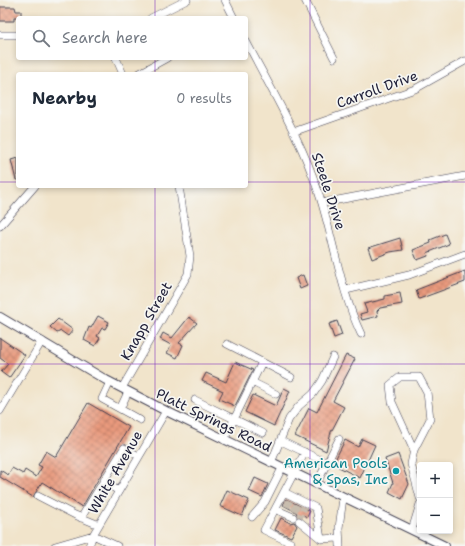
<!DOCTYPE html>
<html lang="en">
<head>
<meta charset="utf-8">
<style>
  :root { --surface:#fff; --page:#f6f6f7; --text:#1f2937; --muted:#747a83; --line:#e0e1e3 }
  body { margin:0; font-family:"Shantell Sans",sans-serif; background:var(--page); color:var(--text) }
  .controls { position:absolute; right:12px; bottom:12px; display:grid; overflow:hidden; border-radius:4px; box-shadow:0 2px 6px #0003 }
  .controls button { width:36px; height:36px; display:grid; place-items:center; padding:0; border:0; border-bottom:1px solid var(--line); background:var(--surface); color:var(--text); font:20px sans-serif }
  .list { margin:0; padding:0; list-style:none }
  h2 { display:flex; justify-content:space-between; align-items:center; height:52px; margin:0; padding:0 16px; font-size:17px }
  h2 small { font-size:13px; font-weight:400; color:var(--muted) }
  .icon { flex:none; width:22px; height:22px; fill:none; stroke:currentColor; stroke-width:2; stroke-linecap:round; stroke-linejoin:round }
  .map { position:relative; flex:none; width:465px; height:546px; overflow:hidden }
  .search { position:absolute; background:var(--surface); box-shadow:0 2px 6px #0003; left:16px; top:16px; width:232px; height:44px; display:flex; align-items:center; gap:10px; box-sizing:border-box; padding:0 14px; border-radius:4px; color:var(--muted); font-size:15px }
  .panel { position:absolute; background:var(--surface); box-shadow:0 2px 6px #0003; left:16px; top:72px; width:232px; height:116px; border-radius:4px }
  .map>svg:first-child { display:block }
  .building { fill:url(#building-cross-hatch) }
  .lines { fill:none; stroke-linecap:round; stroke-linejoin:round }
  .minor-tunnel { stroke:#c8bdae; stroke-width:7; stroke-dasharray:7 3.5; stroke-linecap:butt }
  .minor-casing { stroke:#413f51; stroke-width:8 }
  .major-casing { stroke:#413f51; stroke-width:10 }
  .minor { stroke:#fff; stroke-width:7 }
  .major { stroke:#fff; stroke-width:8 }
  .grid { fill:none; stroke:#7b2cbf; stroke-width:1; stroke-opacity:0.55 }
  .culture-dot { fill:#0f9aa8; stroke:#f6f6f2; stroke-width:1.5 }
  .labels { text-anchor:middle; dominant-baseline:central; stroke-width:3.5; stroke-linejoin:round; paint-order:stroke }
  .street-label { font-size:14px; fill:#22223b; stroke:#f6f6f2 }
  .culture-label { font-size:14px; fill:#0d838f; stroke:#f6f6f2; text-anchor:end }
</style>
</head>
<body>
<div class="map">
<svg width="465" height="546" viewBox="0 0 465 546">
  <defs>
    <pattern id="building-cross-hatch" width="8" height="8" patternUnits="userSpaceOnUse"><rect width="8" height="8" fill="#e99a7d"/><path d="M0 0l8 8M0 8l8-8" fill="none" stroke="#bc7d68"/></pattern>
  </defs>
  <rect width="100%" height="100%" fill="#f6f6f2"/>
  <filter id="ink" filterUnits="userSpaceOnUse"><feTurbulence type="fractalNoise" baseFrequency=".025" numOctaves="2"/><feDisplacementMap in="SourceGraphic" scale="8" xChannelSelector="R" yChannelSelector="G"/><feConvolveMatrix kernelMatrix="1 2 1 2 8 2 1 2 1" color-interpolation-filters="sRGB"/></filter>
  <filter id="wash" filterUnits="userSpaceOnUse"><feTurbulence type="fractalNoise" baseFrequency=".012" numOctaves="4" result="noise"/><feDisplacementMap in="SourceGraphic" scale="16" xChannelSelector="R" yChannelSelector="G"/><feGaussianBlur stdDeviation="0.9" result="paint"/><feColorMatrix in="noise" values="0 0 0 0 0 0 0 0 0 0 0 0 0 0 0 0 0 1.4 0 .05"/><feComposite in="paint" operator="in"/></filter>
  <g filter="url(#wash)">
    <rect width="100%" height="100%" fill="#f1e4cb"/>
    <g id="blocks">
      <path class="building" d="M 0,7 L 15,7 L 16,11 L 21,11 L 21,17 L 14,17 L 14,21 L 0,21 Z
        M 18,158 L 18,180 L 16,180 L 11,160 Z
        M 445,234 L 449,244 L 427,253 L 428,256 L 417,260 L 413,250 L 431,243 L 430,240 Z
        M 400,238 L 403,250 L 390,252 L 372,259 L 368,248 Z
        M 465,271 L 465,282 L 419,299 L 416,290 Z
        M 303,275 L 307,286 L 300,289 L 296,278 Z
        M 400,293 L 402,304 L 380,308 L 377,311 L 378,316 L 362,320 L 360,314 L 367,312 L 364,304 L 385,299 L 385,296 Z
        M 98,316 L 109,322 L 105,329 L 102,328 L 97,336 L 100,338 L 95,346 L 84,340 L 89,327 L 91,328 Z
        M 189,317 L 197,323 L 179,343 L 183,345 L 177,358 L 167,353 L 171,345 L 160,339 L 163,333 L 172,338 Z
        M 58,319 L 73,330 L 68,336 L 61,331 L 57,333 L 50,327 Z
        M 337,321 L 342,335 L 334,338 L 329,324 Z
        M 0,338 L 25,355 L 9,378 L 1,372 L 8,364 L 0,358 Z
        M 346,355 L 355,359 L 333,401 L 344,407 L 331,432 L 326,451 L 295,436 L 309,408 L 317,412 Z
        M 235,362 L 253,370 L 235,406 L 219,399 L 223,391 L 202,381 L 206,373 L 226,382 Z
        M 284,388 L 290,391 L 274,426 L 245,412 L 253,395 L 276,406 Z
        M 88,403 L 129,427 L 82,507 L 42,482 L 33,497 L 0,477 L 0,470 L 8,475 L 12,468 L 23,474 L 25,470 L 36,477 L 42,467 L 38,465 L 46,451 L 56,457 Z
        M 362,439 L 375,445 L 360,478 L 333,464 L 345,440 L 358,447 Z
        M 398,454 L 409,484 L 402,499 L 389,492 L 393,483 L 385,459 Z
        M 255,478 L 268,484 L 262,497 L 249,491 Z
        M 227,490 L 249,500 L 242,516 L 220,506 Z
        M 286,499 L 310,511 L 307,517 L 303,515 L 301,517 L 298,516 L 296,512 L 283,505 Z
        M 281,518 L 290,523 L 294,522 L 297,526 L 291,537 L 275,530 Z"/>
    </g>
  </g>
  <g filter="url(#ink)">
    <use href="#blocks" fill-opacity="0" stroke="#413f51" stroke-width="1"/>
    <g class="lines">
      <path class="minor-tunnel" d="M 287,507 L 290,500
        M 294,511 L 297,504
        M 298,520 L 304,507"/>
      <defs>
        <path id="minor" d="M 225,0 L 234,18
          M 305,0 L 334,58
          M 151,18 L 187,0
          M 0,35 L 18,35
          M 246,41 C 272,91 302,141 319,194 C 334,240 340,290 361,334
          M 116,58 L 123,74
          M 138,74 L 167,58
          M 293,132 L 415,89 L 465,61
          M 322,203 L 465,176
          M 0,226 L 35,186
          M 346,290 L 409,275 L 465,254
          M 262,362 L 291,377
          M 110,382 L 102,399 L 140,420
          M 252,382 L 276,394
          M 122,388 L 188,274 L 190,256 L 179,186
          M 195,400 L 263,433
          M 120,409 L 128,392
          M 0,411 L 42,341
          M 224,440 L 262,362 L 227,344
          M 281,441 L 327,463 L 316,485
          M 414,450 L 392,402 L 390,385 L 400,377 L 419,377 L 427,392 L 430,419 L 414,450 L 411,464 L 420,498
          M 271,463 L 289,419 L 299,406 L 313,394 L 322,381 L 333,357
          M 327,463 L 339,439
          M 103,482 L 119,491
          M 284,492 L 316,508 L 321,539 L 339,538
          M 38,496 L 75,515 L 99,525
          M 275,509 L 293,517
          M 252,517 L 265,502 L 282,468
          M 81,518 L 124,448 L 139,456
          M 299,521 L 321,539
          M 412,530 L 420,504
          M 291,543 L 264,530 L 305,452
          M 55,546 L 93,535 L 117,546
          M 89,546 L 93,535 L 166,411
          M 340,546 L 339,528 L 343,498"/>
        <path id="major" d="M 0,317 L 106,380 L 166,411 L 445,546"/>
      </defs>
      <use href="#minor" class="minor-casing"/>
      <use href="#major" class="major-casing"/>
      <use href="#minor" class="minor"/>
      <use href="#major" class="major"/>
    </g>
  </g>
  <path class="grid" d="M 155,0 L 155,18M 310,0 L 310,546M 155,58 L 155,74M 0,182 L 18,182M 246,182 L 465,182M 155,186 L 155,546M 0,364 L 465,364"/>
  <circle class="culture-dot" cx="396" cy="471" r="4"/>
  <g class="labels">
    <g class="street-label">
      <text transform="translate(377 89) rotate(-20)">Carroll Drive</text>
      <text transform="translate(329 191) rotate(72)">Steele Drive</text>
      <text transform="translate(146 321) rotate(-60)">Knapp Street</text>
      <text transform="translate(214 420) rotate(26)">Platt Springs Road</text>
      <text transform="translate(115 472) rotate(-60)">White Avenue</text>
    </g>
    <g class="culture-label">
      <text x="388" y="463">American Pools<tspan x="388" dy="16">&amp; Spas, Inc</tspan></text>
    </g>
  </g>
</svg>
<div class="controls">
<button>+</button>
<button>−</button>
</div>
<div class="search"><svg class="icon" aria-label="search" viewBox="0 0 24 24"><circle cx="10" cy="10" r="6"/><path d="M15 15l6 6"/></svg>Search here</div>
<section class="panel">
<h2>Nearby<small>0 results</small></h2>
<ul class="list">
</ul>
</section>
</div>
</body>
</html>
